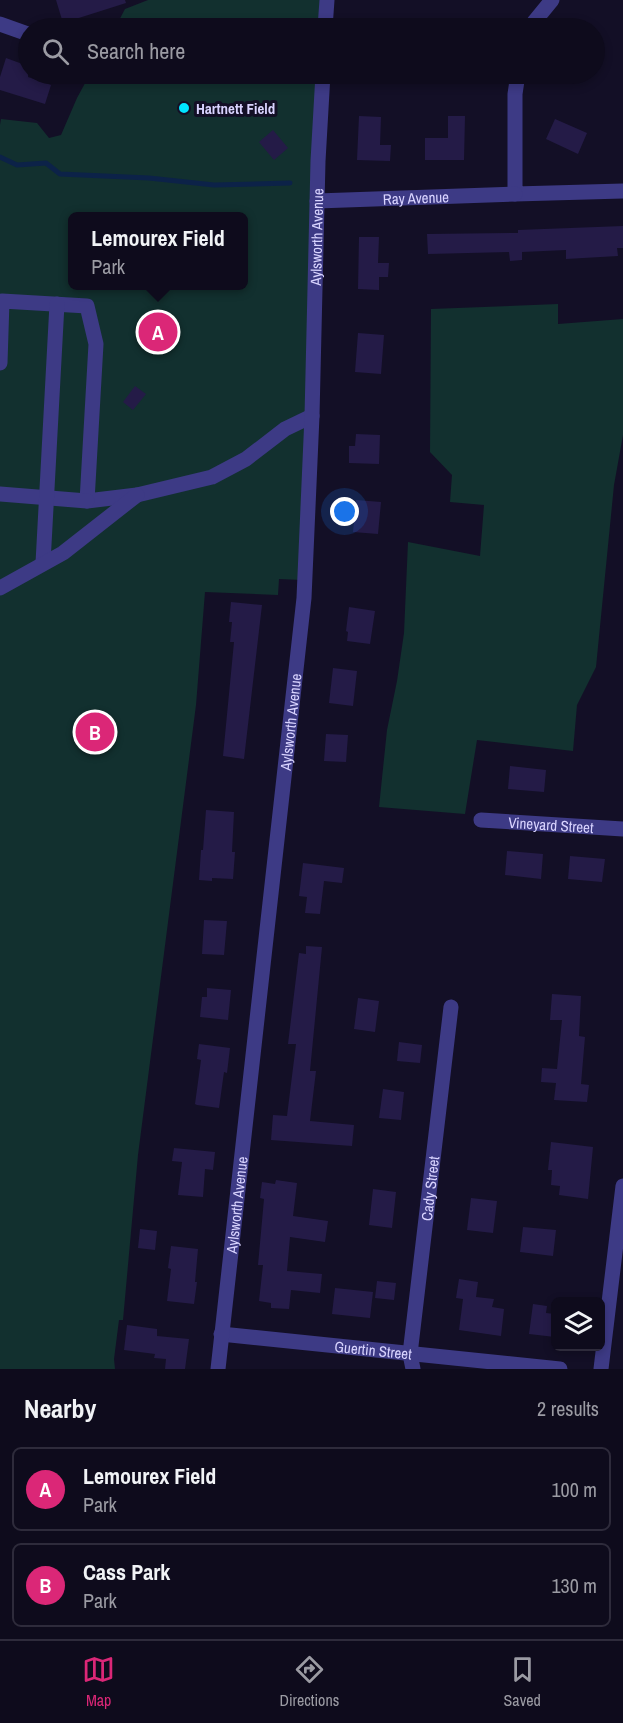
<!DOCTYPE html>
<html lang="en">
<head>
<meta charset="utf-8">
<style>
  :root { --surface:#0e0b1c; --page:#1c1929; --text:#f1f3f6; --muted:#9b9ba3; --line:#2e2b3b; --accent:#db2777 }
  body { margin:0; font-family:"Archivo Narrow",sans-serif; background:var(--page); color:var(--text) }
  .controls { position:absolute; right:18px; bottom:18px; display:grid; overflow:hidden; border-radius:9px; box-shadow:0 3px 9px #0003 }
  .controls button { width:54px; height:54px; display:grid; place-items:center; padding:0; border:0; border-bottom:2px solid var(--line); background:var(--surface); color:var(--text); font:30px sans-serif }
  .you { position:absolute; left:345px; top:512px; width:21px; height:21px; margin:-15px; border:4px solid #fff; border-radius:50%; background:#1a73e8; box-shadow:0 0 0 9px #1a73e833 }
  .badge { display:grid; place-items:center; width:39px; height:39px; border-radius:50%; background:var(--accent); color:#fff; font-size:20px; font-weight:700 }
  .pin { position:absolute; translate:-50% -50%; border:3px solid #fff; box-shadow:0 2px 6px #0006 }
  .popup { position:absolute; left:68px; top:212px; width:180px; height:78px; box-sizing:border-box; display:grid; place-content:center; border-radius:9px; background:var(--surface); filter:drop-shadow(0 2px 4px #0005); font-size:20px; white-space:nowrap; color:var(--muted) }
  .popup b { font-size:22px; color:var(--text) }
  .popup::after { content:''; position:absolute; left:50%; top:100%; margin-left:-12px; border:12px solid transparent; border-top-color:var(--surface) }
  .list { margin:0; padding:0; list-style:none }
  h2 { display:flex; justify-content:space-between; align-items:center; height:78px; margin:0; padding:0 24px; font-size:26px }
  h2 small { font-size:20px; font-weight:400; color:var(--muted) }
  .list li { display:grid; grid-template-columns:39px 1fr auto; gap:18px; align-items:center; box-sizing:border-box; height:84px; margin:0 12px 12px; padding:0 12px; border:2px solid var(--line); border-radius:9px }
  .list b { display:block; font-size:22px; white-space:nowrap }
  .list p { margin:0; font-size:20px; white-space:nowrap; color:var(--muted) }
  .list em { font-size:20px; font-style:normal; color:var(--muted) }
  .icon { flex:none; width:33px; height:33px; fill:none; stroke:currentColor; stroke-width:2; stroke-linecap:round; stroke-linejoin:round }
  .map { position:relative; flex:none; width:623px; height:1369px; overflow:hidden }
  .search { position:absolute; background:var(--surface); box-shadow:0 3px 9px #0003; left:18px; right:18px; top:18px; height:66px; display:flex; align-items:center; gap:15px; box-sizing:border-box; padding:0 21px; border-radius:33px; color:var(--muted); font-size:22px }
  .sheet { height:270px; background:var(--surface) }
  nav { display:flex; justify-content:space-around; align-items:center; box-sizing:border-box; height:84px; border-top:2px solid var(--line); background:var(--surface); font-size:16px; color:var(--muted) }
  nav a { display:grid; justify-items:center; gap:3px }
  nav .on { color:var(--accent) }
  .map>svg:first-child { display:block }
  .green { fill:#12302f; fill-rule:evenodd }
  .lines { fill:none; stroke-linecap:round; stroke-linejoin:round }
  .stream { stroke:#0c2248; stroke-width:5 }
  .building { fill:#241b47 }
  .minor { stroke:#3d3a85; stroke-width:15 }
  .poi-dot { fill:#00e5ff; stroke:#130f26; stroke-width:2 }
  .labels { text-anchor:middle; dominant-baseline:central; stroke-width:6; stroke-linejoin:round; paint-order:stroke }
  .poi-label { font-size:15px; font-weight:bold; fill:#d9d4ff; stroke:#130f26; text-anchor:start }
  .street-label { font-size:15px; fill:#d9d4ff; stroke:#130f26 }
</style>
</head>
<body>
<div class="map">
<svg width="623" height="1369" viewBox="0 0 623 1369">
  <rect width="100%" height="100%" fill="#130f26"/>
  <path class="green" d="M 148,0 L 325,0 L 324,28 L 115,28 L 125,9 Z
    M 90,74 L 323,74 L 303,580 L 279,579 L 278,595 L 205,592 L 196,705 L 138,1155 L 123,1320 L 119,1320 L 114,1359 L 115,1369 L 0,1369 L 0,125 L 1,119 L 37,123 L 49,138 L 61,135 L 77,98 ZM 72,216 L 243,216 L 243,286 L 72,286 Z
    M 558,304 L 558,324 L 623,319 L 623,435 L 614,485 L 596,667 L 577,705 L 573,751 L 477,740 L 465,814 L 379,807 L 387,730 L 397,681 L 404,633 L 408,542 L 480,556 L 484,505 L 450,502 L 452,475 L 430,452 L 431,309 Z"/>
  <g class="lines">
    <path class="stream" d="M 0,157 L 17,165 L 46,163 L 60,174 L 149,178 L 214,185 L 290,183"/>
  </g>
  <path class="building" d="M 56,0 L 125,0 L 126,3 L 63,23 Z
    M 6,58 L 28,66 L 28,77 L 51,85 L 45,104 L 0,90 L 0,77 Z
    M 359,116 L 381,117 L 380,145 L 391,145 L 390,161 L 357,160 Z
    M 448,116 L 465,116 L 464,160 L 425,160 L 425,138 L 448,138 Z
    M 555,119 L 587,133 L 578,154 L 546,139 Z
    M 273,130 L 288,148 L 274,160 L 259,142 Z
    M 623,226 L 623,248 L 617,248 L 618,256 L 566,259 L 566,250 L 522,252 L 522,260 L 510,261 L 509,252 L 428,254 L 427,234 L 518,233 L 518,230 Z
    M 359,237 L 379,237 L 378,263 L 389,263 L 388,277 L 379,277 L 379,290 L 358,289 Z
    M 358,333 L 384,335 L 381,374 L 355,372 Z
    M 135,386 L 146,394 L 133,410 L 123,402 Z
    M 356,434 L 380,435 L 379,464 L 349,463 L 349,446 L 355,446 Z
    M 356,500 L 381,502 L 378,534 L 353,532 Z
    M 231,602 L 262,605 L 244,759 L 223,756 L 234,642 L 230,642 L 232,622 L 229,622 Z
    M 349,607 L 375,611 L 370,644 L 347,641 L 348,632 L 346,631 Z
    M 333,668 L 357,671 L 353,706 L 329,703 Z
    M 326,734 L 348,735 L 346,762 L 324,761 Z
    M 510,766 L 546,770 L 544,792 L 508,789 Z
    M 206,810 L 234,812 L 232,852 L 235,852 L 233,879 L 212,878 L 212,881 L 199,880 L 201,850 L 203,850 Z
    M 507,851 L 543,854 L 541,879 L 505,875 Z
    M 570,856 L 605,859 L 602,882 L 568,879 Z
    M 303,863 L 344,868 L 342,883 L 324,881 L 320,914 L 305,913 L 307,897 L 299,896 Z
    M 204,920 L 227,921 L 224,955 L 202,954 Z
    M 306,946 L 322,947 L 310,1071 L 316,1071 L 310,1121 L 354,1125 L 352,1146 L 271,1140 L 273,1115 L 287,1116 L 296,1044 L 288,1044 L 299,953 L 306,954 Z
    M 207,988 L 231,990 L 228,1020 L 200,1017 L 202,997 L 207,997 Z
    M 552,994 L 581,996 L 579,1036 L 585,1037 L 581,1084 L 589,1085 L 587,1102 L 554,1100 L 556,1083 L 541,1082 L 542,1068 L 557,1069 L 562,1020 L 550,1020 Z
    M 358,998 L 379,1001 L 375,1032 L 354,1029 Z
    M 399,1042 L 422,1045 L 420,1063 L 397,1061 Z
    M 199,1044 L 230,1048 L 227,1073 L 224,1072 L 219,1108 L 197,1105 L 195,1104 L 201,1060 L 197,1059 Z
    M 383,1089 L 404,1092 L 401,1120 L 379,1118 Z
    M 551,1142 L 593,1147 L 588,1199 L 559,1195 L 560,1186 L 551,1185 L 552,1170 L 548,1170 Z
    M 174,1148 L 215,1152 L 213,1170 L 205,1169 L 203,1197 L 178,1195 L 182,1162 L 172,1161 Z
    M 276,1180 L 297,1183 L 293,1216 L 328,1221 L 325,1242 L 290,1237 L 287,1271 L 322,1274 L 320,1293 L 291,1290 L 289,1309 L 271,1308 L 271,1303 L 259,1301 L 263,1265 L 258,1265 L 264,1199 L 260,1198 L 262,1182 L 275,1184 Z
    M 373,1189 L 396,1192 L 392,1228 L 369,1225 Z
    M 471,1198 L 497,1201 L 493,1233 L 467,1230 Z
    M 523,1227 L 556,1230 L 553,1256 L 520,1252 Z
    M 140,1229 L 157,1231 L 155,1250 L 138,1248 Z
    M 171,1246 L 198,1249 L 195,1282 L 197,1282 L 194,1304 L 167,1301 L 171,1269 L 168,1268 Z
    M 459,1279 L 478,1282 L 476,1297 L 494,1299 L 492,1307 L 504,1309 L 501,1336 L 459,1330 L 463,1299 L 456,1298 Z
    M 377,1281 L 396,1283 L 394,1300 L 375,1298 Z
    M 335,1288 L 373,1292 L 370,1318 L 332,1314 Z
    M 533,1304 L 547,1306 L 546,1313 L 555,1314 L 555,1337 L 529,1334 Z
    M 127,1325 L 157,1329 L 157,1336 L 189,1339 L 185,1369 L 165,1369 L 166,1359 L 154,1358 L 155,1354 L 124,1350 Z"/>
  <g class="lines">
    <g class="minor">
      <path d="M 0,24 L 28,34"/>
      <path d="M 325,28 L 327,0"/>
      <path d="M 531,28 L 534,22 L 552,0"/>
      <path d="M 518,74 L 515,94 L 515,194 L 623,191"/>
      <path id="s1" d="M 317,201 L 515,194"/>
      <path d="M 0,363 L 2,301 L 87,306 L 96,344 L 87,501 L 137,495 L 212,477 L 246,459 L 285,429 L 312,416"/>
      <path d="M 0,494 L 87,501"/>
      <path d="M 43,563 L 57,304"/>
      <path d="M 0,588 L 63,553 L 137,495"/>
      <path id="s2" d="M 481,820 L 623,829"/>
      <path id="s3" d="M 221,1334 L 560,1369"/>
      <path id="s4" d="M 218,1369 L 304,598 L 312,416 L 318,161 L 323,74"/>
      <path id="s5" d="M 413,1369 L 410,1354 L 451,1007"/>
      <path d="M 601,1369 L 623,1186"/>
    </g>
  </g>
  <circle class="poi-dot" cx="184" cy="108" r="6"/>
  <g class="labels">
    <g class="poi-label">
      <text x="196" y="108">Hartnett Field</text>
    </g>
    <g class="street-label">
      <text stroke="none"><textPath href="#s1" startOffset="99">Ray Avenue</textPath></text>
      <text stroke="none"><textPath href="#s4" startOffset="1137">Aylsworth Avenue</textPath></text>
      <text stroke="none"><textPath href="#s4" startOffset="651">Aylsworth Avenue</textPath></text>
      <text stroke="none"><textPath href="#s2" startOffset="70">Vineyard Street</textPath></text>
      <text stroke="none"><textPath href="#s5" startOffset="182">Cady Street</textPath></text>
      <text stroke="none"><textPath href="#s4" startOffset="165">Aylsworth Avenue</textPath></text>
      <text stroke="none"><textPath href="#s3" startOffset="153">Guertin Street</textPath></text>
    </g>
  </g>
</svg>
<div class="controls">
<button><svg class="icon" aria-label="layers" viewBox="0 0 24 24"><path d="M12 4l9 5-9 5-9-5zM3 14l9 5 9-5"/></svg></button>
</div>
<div class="you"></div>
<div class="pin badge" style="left:158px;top:332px">A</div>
<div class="popup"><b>Lemourex Field</b>Park</div>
<div class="pin badge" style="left:95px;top:732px">B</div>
<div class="search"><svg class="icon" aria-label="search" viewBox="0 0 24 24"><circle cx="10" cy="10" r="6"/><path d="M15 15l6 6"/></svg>Search here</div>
</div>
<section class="sheet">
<h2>Nearby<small>2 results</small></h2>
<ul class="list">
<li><span class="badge">A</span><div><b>Lemourex Field</b><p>Park</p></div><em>100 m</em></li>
<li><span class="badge">B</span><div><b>Cass Park</b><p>Park</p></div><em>130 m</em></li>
</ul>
</section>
<nav>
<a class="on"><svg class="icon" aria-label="map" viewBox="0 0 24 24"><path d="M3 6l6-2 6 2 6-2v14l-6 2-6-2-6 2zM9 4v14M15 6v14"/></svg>Map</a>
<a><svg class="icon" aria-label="directions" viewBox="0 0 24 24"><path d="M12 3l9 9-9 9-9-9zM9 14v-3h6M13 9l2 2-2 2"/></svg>Directions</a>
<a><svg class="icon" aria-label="saved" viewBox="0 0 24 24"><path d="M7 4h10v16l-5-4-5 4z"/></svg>Saved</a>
</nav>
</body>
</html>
